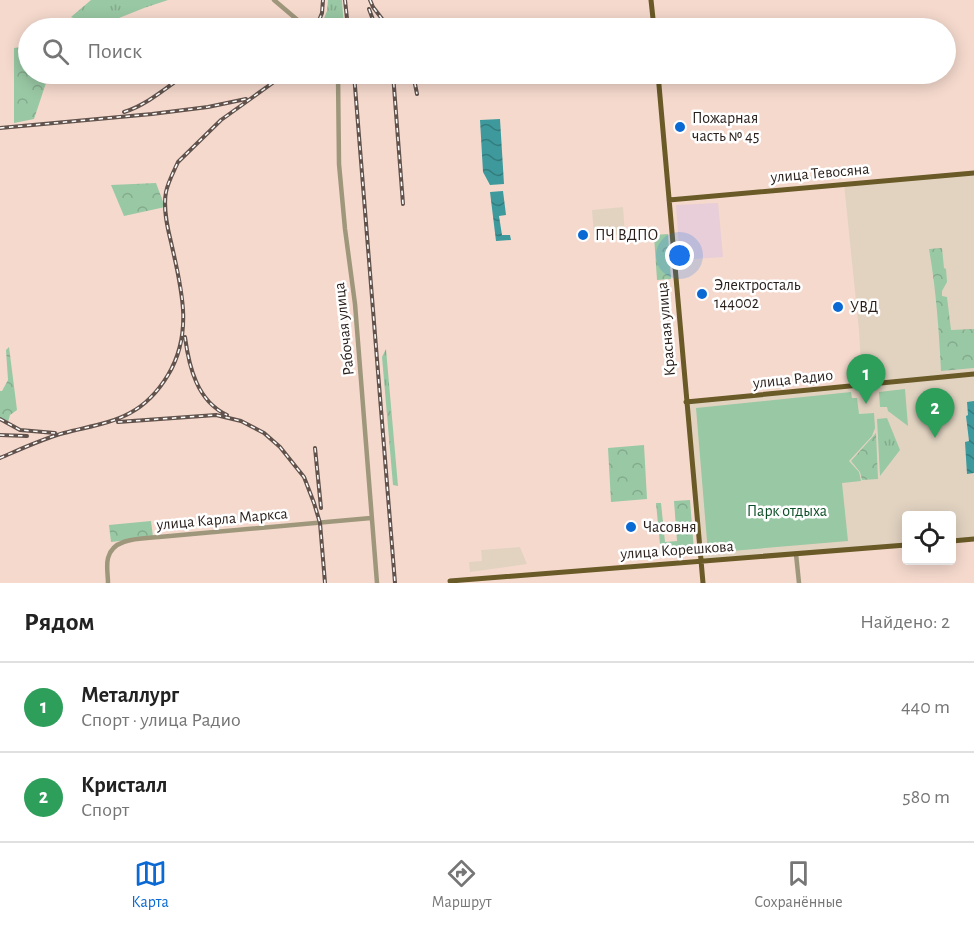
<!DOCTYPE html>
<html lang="ru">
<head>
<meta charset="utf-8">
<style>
  :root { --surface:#fff; --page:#f6f6f6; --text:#222; --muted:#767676; --line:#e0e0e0; --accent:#0a69d2 }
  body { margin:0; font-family:"Alegreya Sans",sans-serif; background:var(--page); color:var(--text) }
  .controls { position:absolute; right:18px; bottom:18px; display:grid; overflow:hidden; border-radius:6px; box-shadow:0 3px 15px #0003 }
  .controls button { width:54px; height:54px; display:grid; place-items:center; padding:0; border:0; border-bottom:2px solid var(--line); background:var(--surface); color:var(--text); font:30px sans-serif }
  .you { position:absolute; left:680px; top:256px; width:21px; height:21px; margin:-15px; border:4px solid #fff; border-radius:50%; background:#1a73e8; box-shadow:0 0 0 9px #1a73e833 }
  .badge { display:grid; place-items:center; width:39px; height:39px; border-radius:50%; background:var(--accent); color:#fff; font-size:20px; font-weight:700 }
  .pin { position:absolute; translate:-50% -50px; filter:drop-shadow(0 2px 3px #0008) }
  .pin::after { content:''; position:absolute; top:32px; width:21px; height:18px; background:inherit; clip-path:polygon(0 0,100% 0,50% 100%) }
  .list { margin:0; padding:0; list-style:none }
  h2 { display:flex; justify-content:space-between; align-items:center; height:78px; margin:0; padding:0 24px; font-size:26px }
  h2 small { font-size:20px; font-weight:400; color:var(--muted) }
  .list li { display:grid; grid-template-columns:39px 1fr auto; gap:18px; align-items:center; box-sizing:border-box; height:90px; padding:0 24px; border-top:2px solid var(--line) }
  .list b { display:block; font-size:22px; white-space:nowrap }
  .list p { margin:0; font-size:20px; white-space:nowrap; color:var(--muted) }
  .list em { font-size:20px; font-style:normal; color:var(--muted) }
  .icon { flex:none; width:33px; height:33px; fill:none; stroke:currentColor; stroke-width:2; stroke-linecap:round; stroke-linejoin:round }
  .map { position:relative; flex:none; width:974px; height:583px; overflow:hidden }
  .search { position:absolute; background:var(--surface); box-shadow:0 3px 15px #0003; left:18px; right:18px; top:18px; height:66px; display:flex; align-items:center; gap:15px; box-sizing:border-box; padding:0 21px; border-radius:33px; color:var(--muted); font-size:22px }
  .sheet { height:258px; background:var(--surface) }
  nav { display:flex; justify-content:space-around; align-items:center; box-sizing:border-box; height:84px; border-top:2px solid var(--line); background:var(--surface); font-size:16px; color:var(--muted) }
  nav a { display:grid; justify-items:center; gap:3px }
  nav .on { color:var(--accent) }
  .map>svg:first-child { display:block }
  .commercial { fill:#e2d3c1 }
  .medical { fill:#e7ced8 }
  .grass { fill:url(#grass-tufts) }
  .forest { fill:url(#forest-crowns) }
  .park { fill:#99c8a4 }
  .water { fill:url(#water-waves) }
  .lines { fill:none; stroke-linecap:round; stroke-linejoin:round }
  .minor { stroke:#9f977c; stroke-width:4.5 }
  .major { stroke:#695a27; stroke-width:5 }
  .rail-casing { stroke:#61524c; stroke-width:4 }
  .rail { stroke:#fff; stroke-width:1.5; stroke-dasharray:4.5; stroke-linecap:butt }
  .poi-dot { fill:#0a69d2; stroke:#fff; stroke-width:2 }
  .labels { text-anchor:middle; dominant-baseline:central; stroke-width:5; stroke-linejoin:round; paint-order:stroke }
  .poi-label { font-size:16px; fill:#281e1a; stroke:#fff; text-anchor:start }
  .street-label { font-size:16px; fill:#281e1a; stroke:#fff }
  .park-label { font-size:16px; fill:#0c4f27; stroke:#fff }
</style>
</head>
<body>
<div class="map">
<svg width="974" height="583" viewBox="0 0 974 583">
  <defs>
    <pattern id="grass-tufts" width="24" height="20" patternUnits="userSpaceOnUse" patternTransform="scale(1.5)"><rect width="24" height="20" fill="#99c8a4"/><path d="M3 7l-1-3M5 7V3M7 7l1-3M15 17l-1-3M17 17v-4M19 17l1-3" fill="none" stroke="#84ab8d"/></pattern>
    <pattern id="forest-crowns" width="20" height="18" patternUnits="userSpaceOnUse" patternTransform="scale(1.5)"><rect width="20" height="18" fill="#99c8a4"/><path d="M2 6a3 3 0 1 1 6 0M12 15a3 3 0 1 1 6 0" fill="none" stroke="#84ab8d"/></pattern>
    <pattern id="water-waves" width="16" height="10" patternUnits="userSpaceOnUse" patternTransform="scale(1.5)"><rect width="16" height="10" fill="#3d999c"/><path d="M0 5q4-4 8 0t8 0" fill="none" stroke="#337c7e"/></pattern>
  </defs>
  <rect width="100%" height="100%" fill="#f5d9cd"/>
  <path class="commercial" d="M 974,173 L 974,539 L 952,541 L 952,516 L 906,516 L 906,545 L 701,562 L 686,402 L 862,385 L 859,331 L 844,184 Z
    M 623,207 L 625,234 L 594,236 L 592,210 Z
    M 520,547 L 527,564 L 470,572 L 469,562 L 482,561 L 481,550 Z"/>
  <path class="medical" d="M 718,203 L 723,257 L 680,260 L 676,205 Z"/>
  <path class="grass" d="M 91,0 L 168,0 L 144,8 L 99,26 L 90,25 L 71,17 Z
    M 328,0 L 342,0 L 344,28 L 320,28 L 327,11 Z
    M 386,349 L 398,486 L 393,485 L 382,357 Z
    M 887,418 L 900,450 L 880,476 L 877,419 Z"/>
  <path class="forest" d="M 21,47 L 22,56 L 28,56 L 28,74 L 49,74 L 34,119 L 14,123 L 14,48 Z
    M 156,183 L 165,207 L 124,216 L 111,185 Z
    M 668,234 L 671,279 L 657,280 L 654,235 Z
    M 942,248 L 944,268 L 946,269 L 947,282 L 942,291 L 942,296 L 947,297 L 951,330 L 974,329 L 974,368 L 941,371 C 939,330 936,289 929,249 Z
    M 9,347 L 17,410 L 10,415 L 8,422 L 3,420 L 0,417 L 0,391 L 2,391 L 8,380 L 6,350 Z
    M 876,433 L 878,479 L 862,480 L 860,472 L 851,461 Z
    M 644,445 L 647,499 L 611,502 L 608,448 Z
    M 690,500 L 694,551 L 661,554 L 656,503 L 661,503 L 665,542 L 677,541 L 674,501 Z
    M 151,521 L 153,537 L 111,542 L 109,525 Z"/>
  <path class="park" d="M 905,389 L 908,426 L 888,411 L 887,407 L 880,407 L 879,392 Z
    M 851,392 L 852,398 L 857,398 L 859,414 L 874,413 L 875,428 L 872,436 L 849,461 L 859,472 L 861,481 L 842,483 L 848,541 L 708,553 L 696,408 Z"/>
  <path class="water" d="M 500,119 L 504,184 L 490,185 L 483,172 L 480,120 Z
    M 503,191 L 506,215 L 499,216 L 502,235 L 510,235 L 511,240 L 496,241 L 490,192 Z
    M 974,401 L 974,473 L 967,474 L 965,442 L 969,441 L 966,416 L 968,415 L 967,402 Z"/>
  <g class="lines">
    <path class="minor" d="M 274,0 L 307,28
      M 338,74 L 339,164 L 345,229 L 355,304 L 377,583
      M 796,554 L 799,583
      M 108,583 C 108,575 106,566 108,558 C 113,537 142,539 159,537 L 371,518"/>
    <path class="major" d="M 651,0 L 654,28
      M 658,74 L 703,583
      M 669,200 L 974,173
      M 686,402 L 974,374
      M 952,541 L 974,539
      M 450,581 L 906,545"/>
    <defs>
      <path id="rail" d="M 345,0 L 348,28
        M 370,0 L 373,7 L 389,28
        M 369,9 L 376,28
        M 316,28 L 322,13 L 323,0
        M 354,74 L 395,583
        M 393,74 L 403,204
        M 413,74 L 417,94
        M 124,112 C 147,105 167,87 186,74
        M 0,128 L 152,114 L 208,107 L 246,99
        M 185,337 C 189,367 197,401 227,415
        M 0,419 L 20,430 L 55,433
        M 118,422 L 216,415 L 241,421 L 264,433 L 280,447 L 304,477 L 314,503 L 320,523 L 325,583
        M 0,435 L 27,436
        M 315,448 L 321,508
        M 0,458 C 21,449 42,439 64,433 C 86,427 110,424 130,413 C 145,405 159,390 168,375 C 194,332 181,287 171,242 C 167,226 163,208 166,192 C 168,182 174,171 178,162 L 221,120 L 285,74"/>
    </defs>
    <use href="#rail" class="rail-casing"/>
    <use href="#rail" class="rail"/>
  </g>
  <g class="poi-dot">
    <circle cx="680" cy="127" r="6"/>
    <circle cx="583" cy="235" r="6"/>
    <circle cx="702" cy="294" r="6"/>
    <circle cx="838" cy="307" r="6"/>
    <circle cx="631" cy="527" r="6"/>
  </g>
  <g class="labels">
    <g class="poi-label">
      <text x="692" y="118">Пожарная<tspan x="692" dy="18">часть № 45</tspan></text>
      <text x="595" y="235">ПЧ ВДПО</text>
      <text x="714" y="285">Электросталь<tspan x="714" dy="18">144002</tspan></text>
      <text x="850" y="307">УВД</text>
      <text x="643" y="527">Часовня</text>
    </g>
    <g class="street-label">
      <text transform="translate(820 173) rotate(-5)">улица Тевосяна</text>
      <text transform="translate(344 329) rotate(-96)">Рабочая улица</text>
      <text transform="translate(666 329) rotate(-95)">Красная улица</text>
      <text transform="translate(793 379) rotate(-6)">улица Радио</text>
      <text transform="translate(222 519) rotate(-5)">улица Карла Маркса</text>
      <text transform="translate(677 550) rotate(-4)">улица Корешкова</text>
    </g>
    <g class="park-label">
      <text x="787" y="511">Парк отдыха</text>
    </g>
  </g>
</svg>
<div class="controls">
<button><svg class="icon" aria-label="locate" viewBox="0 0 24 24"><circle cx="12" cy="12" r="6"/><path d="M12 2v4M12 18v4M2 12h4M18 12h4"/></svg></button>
</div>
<div class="you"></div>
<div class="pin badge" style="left:866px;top:404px;background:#2e9e5b">1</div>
<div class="pin badge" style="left:935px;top:438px;background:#2e9e5b">2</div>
<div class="search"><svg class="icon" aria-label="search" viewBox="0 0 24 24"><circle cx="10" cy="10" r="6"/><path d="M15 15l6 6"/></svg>Поиск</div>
</div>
<section class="sheet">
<h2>Рядом<small>Найдено: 2</small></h2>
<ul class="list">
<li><span class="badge" style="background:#2e9e5b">1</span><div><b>Металлург</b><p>Спорт · улица Радио</p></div><em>440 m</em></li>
<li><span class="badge" style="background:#2e9e5b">2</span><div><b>Кристалл</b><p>Спорт</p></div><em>580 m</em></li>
</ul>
</section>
<nav>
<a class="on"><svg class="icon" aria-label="map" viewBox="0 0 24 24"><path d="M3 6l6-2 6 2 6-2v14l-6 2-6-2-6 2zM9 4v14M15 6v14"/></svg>Карта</a>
<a><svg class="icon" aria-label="directions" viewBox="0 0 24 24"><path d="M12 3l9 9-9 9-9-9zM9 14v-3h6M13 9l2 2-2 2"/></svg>Маршрут</a>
<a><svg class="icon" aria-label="saved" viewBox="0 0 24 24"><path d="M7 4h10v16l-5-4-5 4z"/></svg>Сохранённые</a>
</nav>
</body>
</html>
